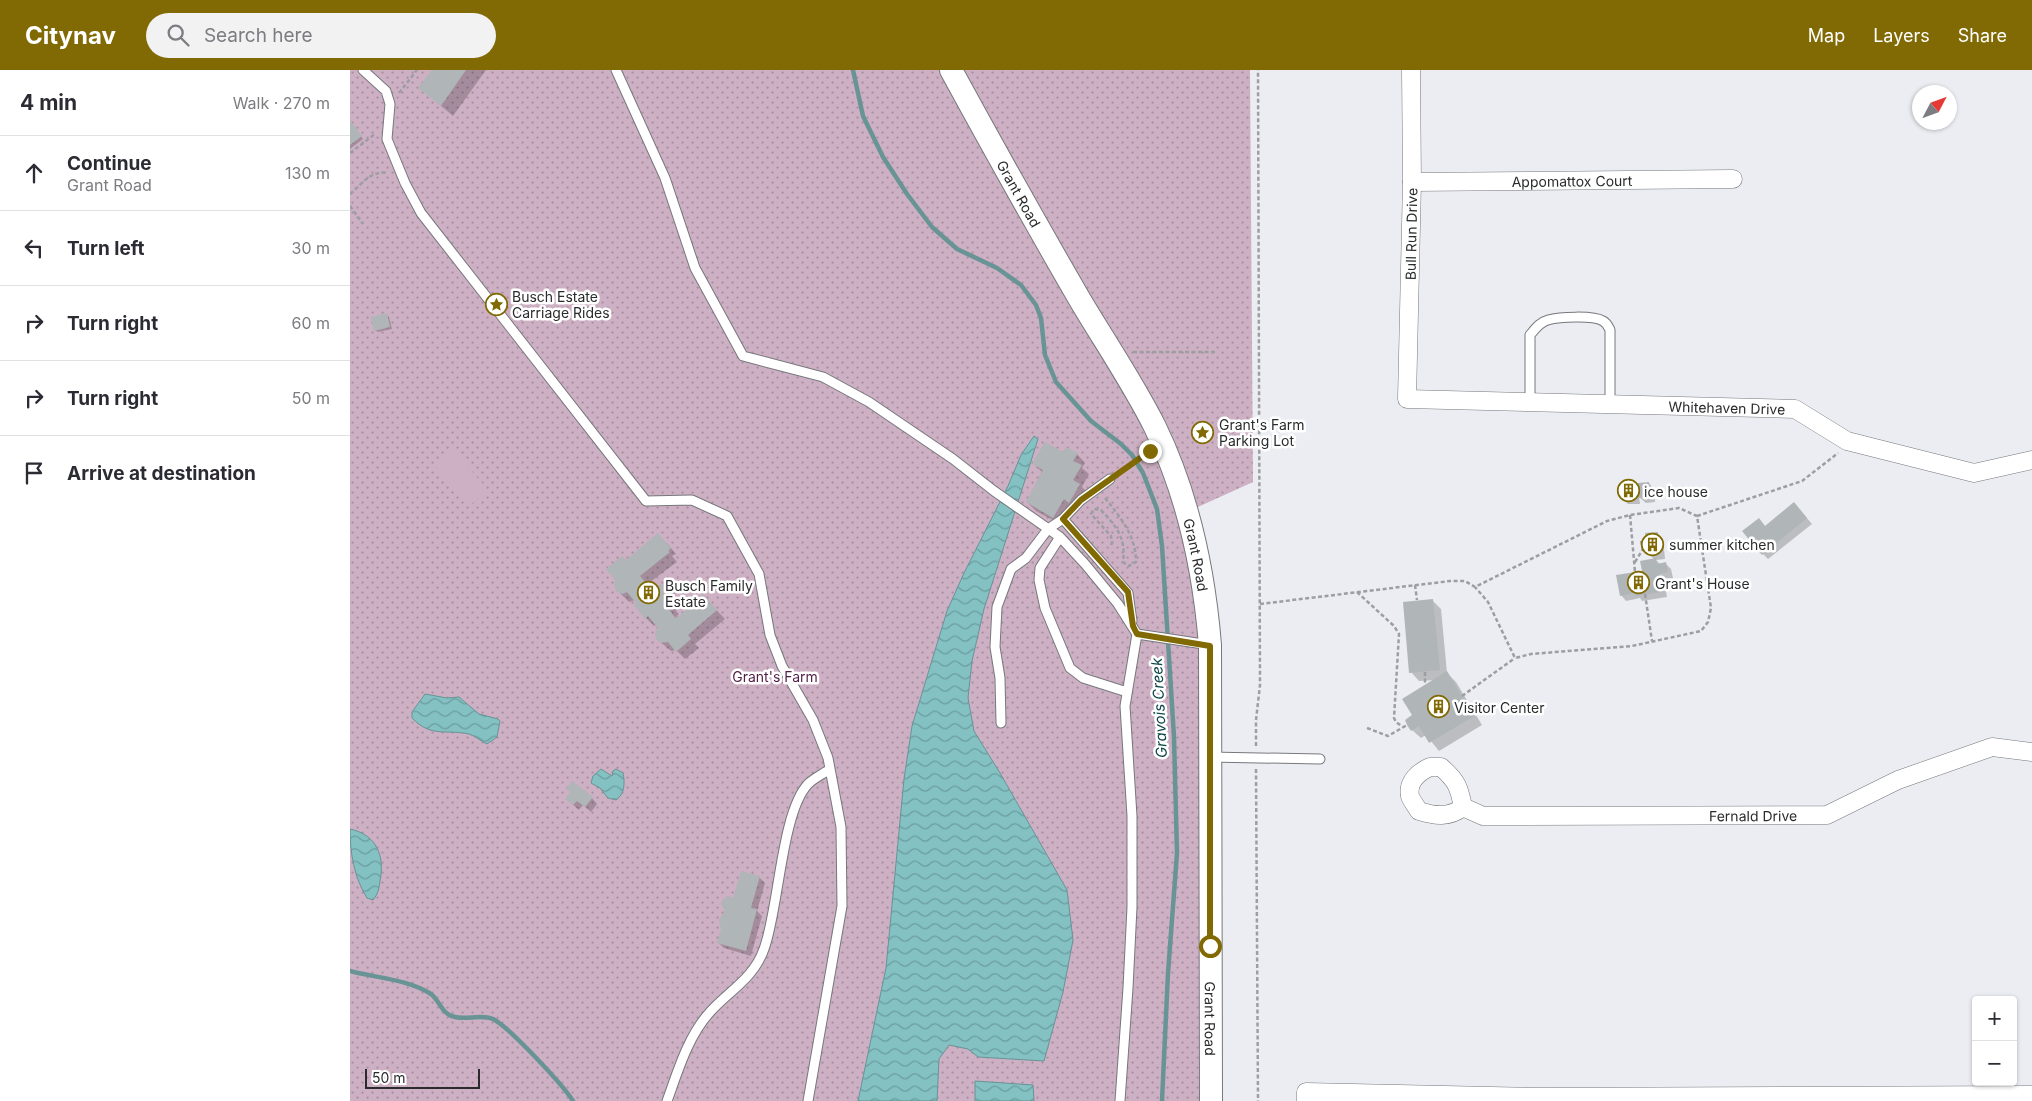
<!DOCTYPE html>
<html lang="en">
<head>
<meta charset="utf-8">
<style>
  :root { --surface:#fff; --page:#f2f2f3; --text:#2b2b33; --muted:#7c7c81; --line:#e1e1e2; --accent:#816a03 }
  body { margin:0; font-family:Inter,sans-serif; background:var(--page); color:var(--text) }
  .controls { position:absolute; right:15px; bottom:15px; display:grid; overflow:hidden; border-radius:5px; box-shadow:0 1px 4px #0004 }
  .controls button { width:45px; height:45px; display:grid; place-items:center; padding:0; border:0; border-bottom:1px solid var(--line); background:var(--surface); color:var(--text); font:25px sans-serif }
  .compass { position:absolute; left:1562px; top:15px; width:45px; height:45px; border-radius:50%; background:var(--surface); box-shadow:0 1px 4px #0004; rotate:49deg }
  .scale { position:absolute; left:15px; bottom:12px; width:115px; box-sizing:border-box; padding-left:5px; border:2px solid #2a2b2c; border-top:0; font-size:14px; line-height:18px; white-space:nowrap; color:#2a2b2c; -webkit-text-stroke:4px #fff; paint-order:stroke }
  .stop { position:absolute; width:15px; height:15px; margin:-11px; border:4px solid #816a03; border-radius:50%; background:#fff }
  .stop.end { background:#816a03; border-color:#fff; box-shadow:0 1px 5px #0008 }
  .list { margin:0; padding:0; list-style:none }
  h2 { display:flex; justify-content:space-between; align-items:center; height:65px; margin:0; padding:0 20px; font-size:21px }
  h2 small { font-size:16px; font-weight:400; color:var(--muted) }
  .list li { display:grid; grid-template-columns:32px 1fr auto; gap:15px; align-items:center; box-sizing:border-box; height:75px; padding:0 20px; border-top:1px solid var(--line) }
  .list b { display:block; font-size:19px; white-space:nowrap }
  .list p { margin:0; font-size:16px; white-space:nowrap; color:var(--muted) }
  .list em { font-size:16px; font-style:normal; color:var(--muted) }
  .icon { flex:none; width:28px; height:28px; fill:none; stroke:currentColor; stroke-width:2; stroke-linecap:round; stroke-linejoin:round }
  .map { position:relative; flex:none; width:1682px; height:1031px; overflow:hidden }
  header { display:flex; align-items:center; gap:30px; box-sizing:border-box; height:70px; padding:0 25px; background:var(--accent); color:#fff }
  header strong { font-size:24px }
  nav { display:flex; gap:28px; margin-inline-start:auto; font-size:18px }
  .search { width:350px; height:45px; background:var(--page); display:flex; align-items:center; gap:12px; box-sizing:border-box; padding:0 18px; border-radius:28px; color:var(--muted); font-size:19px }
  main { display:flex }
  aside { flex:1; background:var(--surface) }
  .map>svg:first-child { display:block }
  .park { fill:url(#park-dots) }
  .pitch { fill:#cdb0c3 }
  .water { fill:url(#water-waves); stroke:#689496 }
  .shadow { fill:#0003 }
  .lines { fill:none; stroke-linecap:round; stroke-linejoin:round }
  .stream { stroke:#689496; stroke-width:4.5 }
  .building { fill:#b0b5b8 }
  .service-casing { stroke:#76787c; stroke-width:11 }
  .minor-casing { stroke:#76787c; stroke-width:19 }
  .tertiary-casing { stroke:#76787c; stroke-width:24 }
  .path { stroke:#9c9ea1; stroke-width:2.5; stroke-dasharray:4 2.5; stroke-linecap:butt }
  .service { stroke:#fff; stroke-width:9 }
  .minor { stroke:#fff; stroke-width:18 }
  .tertiary { stroke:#fff; stroke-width:22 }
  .route { stroke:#816a03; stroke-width:6 }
  .labels { text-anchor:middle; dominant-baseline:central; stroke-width:5; stroke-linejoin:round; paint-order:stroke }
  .street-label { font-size:14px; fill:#2a2b2c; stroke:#fff }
  .poi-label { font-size:14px; fill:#2a2b2c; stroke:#fff; text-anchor:start }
  .park-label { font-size:14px; fill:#521e45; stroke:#fff }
  .water-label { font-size:15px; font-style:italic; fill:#0c4648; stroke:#fff }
</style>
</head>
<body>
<header>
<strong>Citynav</strong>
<div class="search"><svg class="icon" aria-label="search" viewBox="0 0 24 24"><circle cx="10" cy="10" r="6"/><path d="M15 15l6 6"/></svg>Search here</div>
<nav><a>Map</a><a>Layers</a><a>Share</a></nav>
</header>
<main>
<aside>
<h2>4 min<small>Walk · 270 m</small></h2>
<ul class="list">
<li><svg class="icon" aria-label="ahead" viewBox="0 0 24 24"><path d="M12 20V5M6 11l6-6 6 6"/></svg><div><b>Continue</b><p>Grant Road</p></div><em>130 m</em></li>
<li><svg class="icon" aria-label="left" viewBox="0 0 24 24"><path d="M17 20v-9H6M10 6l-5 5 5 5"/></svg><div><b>Turn left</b></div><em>30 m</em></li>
<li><svg class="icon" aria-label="right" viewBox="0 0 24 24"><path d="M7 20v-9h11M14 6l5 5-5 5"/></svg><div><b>Turn right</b></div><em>60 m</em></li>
<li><svg class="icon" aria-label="right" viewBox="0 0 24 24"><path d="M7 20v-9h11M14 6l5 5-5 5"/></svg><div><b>Turn right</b></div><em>50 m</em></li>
<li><svg class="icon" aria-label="arrive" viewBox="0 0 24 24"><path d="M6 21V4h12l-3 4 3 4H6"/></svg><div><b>Arrive at destination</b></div></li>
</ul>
</aside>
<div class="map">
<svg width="1682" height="1031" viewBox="0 0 1682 1031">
  <defs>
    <pattern id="park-dots" width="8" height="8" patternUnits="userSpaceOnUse" patternTransform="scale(1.25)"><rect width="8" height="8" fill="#cdb0c3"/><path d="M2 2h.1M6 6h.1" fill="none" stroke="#a78f9f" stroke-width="1.8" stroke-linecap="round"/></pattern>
    <pattern id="water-waves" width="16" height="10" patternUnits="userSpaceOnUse" patternTransform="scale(1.25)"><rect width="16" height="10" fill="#83c1c3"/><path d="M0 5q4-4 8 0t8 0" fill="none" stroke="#6b9d9f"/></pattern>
  </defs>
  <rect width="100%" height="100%" fill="#ebedf2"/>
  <path class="park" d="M 0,0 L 900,0 L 903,412 L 828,446 L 850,551 L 853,1031 L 0,1031 Z"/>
  <path class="pitch" d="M 102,378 L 138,420 L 119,436 L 83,394 Z"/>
  <path class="water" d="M 684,366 L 688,369 L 634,539 L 622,591 L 618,628 L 624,661 L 650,703 L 717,820 L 723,870 L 713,922 L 694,991 L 628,987 L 618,979 L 599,975 L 589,989 L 587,1031 L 508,1031 L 536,898 L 554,709 L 562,656 L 597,541 L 614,503 L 658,416 L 671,385 Z
    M 75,624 L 97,628 L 109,627 L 129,644 L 148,649 L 150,651 L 147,667 L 137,674 C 131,671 125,666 119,664 C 96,659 81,668 62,648 L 62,642 Z
    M 251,699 L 262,706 L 263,701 L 266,699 L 273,703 C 275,713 275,724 266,730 L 258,728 L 250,718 L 241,713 L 243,706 Z
    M 0,759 C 27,765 35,786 30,811 C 29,819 28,824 23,830 L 17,828 C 4,807 0,783 0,759 Z
    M 625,1011 L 683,1015 L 684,1031 L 625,1031 Z"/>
  <path class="shadow" d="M 84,0 L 136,0 L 103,46 L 70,18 Z
    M 0,51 L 13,69 L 0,79 Z
    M 36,245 L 39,247 L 42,259 L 28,262 L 25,260 Z
    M 713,383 L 727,384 L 735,393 L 732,398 L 739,404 L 732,417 L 738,423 L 728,440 L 723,437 L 712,455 L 686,441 L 677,432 L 692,402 L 684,394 Z
    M 1299,413 L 1304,419 L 1305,432 L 1296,433 L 1289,427 L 1290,434 L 1278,434 L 1273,429 L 1284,414 L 1290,420 Z
    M 1450,440 L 1462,454 L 1418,489 L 1413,484 L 1414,455 L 1416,457 Z
    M 1307,463 L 1313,469 L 1315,489 L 1306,490 L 1311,495 L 1316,494 L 1321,499 L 1323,508 L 1314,509 L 1317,527 L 1292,531 L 1290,528 L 1276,531 L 1271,525 L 1305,490 L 1299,484 Z
    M 317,473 L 326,484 L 322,486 L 327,492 L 300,512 L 305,517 L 315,515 L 322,509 L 330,519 L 323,525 L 330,532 L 330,536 L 326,541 L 329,544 L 325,548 L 327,550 L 353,526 L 375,549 L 345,574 L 349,578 L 335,589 L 326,580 L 321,581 L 307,569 L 309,558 L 306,555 L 304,556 L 296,548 L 285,530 L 279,532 L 266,519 L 267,509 L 277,492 Z
    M 1082,530 L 1091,539 L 1097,603 L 1106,612 L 1132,655 L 1089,681 L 1076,665 L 1071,668 L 1062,660 L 1064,646 L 1086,610 L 1069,611 L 1061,602 Z
    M 221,722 L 242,728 L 247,734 L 241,742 L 233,735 L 229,740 L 222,734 Z
    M 409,807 L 415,813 L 407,841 L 412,846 L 401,886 L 374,878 L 369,873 L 384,829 Z"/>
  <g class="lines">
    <path class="stream" d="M 503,0 L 513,46 L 533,87 L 557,124 L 582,157 L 607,179 L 647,198 L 671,215 L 686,235 L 691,248 L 695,285 L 706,312 L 741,351 L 771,374 L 782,385 L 793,403 L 807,439 L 812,476 L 824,667 L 827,783 L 818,903 L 812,1031
      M 0,901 C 26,908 57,909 81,924 C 90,931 92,945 105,947 C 117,950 131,944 143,949 C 159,957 213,1015 223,1031"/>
  </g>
  <path class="building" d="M 82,0 L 116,0 L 91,36 L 68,18 Z
    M 0,50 L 12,66 L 0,75 Z
    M 37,243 L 40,257 L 24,261 L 21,247 Z
    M 695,372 L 713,382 L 716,377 L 728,383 L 723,391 L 732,395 L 723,410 L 730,414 L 719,433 L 714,429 L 703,448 L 676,432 L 693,400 L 682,394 Z
    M 1299,412 L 1300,427 L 1289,428 L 1288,413 Z
    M 1271,413 L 1284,413 L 1285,429 L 1271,429 Z
    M 1444,432 L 1457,448 L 1412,485 L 1392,461 L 1409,448 L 1415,456 Z
    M 1308,462 L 1310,484 L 1298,485 L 1295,463 Z
    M 308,463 L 321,478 L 318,481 L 320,482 L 290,506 L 298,515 L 301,512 L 305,516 L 315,514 L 322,508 L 329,516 L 322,522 L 322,527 L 318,531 L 321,535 L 318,538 L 326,549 L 353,524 L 367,540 L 338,565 L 341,569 L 326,582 L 318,572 L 311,573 L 306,569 L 305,563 L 308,558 L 298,546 L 295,549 L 284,535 L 286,533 L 277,522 L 273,524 L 267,522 L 264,516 L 265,510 L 256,499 L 272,486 L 276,490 Z
    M 1306,488 L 1307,494 L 1316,492 L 1318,502 L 1309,504 L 1312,522 L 1285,526 L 1285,523 L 1270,526 L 1266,505 L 1292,501 L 1290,491 Z
    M 1083,529 L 1090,600 L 1059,603 L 1053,532 Z
    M 1097,601 L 1124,646 L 1079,673 L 1069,656 L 1061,661 L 1057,655 L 1055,650 L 1062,645 L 1052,629 Z
    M 222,711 L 243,727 L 235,737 L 227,731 L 223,735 L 215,729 L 220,722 L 216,719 Z
    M 391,801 L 410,806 L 401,838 L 407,839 L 396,881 L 367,873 L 371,859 L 369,850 L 375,840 L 371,835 L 373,829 L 378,826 L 383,828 Z"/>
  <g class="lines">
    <defs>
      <path id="service" d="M 13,0 L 36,21 L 40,34 L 37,69 L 55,113 L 71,143 L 296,431 L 342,430 L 377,446 L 409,504 L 420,565 L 432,596 L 463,650 L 478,688 L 491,757 L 492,836 L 458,1031
        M 266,0 L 315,108 L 345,198 L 393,286 L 473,307 L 519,332 L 603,389 L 644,421 L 710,467 L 735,494 L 768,534 L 787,564 L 775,636 L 782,746 L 782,837 L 778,918 L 770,1031
        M 1180,332 L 1180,265 C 1185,259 1190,252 1198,250 C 1209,247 1243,245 1253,251 C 1257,253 1258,256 1260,260 L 1260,334
        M 713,449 L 731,430 L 760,409
        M 710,467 L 690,498 L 689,510 L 695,538 L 720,598 L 733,608 L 777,622
        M 787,564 L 860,575
        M 651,653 L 650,608 L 645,577 L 647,537 L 661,499 L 676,488 L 698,459 L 713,449 L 778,523 L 782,551
        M 859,687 L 970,689
        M 317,1031 C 328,1001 338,966 360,942 C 379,921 404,908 414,879 C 429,839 431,743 458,714 C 464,708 473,704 480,699"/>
      <g id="minor">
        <path id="s1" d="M 1061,0 L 1062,112 L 1057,329 L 1445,339 L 1497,371 L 1624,403 L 1682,390"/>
        <path id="s2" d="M 1062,112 L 1383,109"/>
        <path d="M 1080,697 L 1091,697 C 1107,711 1109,717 1113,737 C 1099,748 1085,746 1069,741 C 1066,736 1061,730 1060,726 C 1057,711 1069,702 1080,697 Z"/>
        <path id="s3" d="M 1113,737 L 1133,746 L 1477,745 L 1548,710 L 1642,677 L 1682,682"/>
        <path d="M 956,1031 L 956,1022 L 1185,1027 L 1682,1025"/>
      </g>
      <g id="tertiary">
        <path id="s4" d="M 601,0 C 643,77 686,154 730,230 C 755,272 783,313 805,357 C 838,425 854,501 860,575 L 861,1031"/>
      </g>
    </defs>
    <use href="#service" class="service-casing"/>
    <use href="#minor" class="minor-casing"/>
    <use href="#tertiary" class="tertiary-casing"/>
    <path class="path" d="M 49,23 L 67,0
      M 0,83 L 25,64
      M 0,124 C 12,114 21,100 38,103
      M 0,136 L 13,154
      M 783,282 L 865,282
      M 769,403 L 798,383
      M 755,428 C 771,448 786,466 786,492 L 779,496 L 773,492 C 776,468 767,457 751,440 L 744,439 L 741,444 L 761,466 L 762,473 L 761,475
      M 1280,445 L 1285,502
      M 1347,446 L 1452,411 L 1488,383
      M 1285,492 L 1293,479 L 1291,471
      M 1065,515 L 1067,530
      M 1007,522 L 1044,556 L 1049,564 L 1044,648 L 1046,652 L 1053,657
      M 1295,524 L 1302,571
      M 910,534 L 1100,511 L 1115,511 L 1125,517 L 1257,451 L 1280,445 L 1329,438 L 1347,446 L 1361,538 L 1358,552 L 1351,561 L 1282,576 L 1181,584 L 1165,588 L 1138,532 L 1125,517
      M 1075,602 L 1075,615
      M 1112,626 L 1165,588
      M 1017,658 L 1038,666 L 1057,655
      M 906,676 L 906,650 L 910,615 L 908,0
      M 906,699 L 908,1031"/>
    <use href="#service" class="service"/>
    <use href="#minor" class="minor"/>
    <use href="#tertiary" class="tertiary"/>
  </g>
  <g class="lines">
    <path class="route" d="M 800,381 L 731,430 L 713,449 L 778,522 L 783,556 L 787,564 L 860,576 L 860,876"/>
  </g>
  <defs>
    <symbol id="sight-ring" viewBox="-11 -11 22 22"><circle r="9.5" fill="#fff" stroke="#816a03" stroke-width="1.5"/><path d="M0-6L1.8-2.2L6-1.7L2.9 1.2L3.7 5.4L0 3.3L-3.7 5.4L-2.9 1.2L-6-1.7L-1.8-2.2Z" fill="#816a03"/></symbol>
    <symbol id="building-ring" viewBox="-11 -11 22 22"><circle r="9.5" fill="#fff" stroke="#816a03" stroke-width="1.5"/><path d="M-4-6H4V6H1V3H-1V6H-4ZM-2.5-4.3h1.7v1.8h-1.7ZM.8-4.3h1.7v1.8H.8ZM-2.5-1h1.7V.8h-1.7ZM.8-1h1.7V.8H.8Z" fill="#816a03"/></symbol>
  </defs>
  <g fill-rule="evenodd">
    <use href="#sight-ring" x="134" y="222" width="25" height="25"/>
    <use href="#sight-ring" x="840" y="350" width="25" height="25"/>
    <use href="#building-ring" x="1266" y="408" width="25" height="25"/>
    <use href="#building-ring" x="1290" y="462" width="25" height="25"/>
    <use href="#building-ring" x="1276" y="500" width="25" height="25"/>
    <use href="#building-ring" x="286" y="510" width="25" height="25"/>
    <use href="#building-ring" x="1076" y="624" width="25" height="25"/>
  </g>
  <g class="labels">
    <g class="street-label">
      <text stroke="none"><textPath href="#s2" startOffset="160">Appomattox Court</textPath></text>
      <text stroke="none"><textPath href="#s4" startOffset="141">Grant Road</textPath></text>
      <text transform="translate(1061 164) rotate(-89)">Bull Run Drive</text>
      <text stroke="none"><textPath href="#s1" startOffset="649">Whitehaven Drive</textPath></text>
      <text stroke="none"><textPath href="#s4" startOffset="546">Grant Road</textPath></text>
      <text stroke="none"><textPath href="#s3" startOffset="292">Fernald Drive</textPath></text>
      <text stroke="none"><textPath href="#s4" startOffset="1011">Grant Road</textPath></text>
    </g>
    <g class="poi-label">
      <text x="162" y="226">Busch Estate<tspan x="162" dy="16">Carriage Rides</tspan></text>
      <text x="869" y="354">Grant's Farm<tspan x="869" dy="16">Parking Lot</tspan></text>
      <text x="1294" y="421">ice house</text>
      <text x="1319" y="474">summer kitchen</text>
      <text x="1305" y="513">Grant's House</text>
      <text x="315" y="515">Busch Family<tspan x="315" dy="16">Estate</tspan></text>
      <text x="1104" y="637">Visitor Center</text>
    </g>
    <g class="park-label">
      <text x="425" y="606">Grant's Farm</text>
    </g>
    <g class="water-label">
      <text transform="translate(809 638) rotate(-93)">Gravois Creek</text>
    </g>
  </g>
</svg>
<div class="controls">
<button>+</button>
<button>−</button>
</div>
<svg class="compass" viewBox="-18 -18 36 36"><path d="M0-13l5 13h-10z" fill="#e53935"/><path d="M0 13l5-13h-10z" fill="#7c7c81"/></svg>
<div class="scale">50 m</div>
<div class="stop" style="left:860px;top:876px"></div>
<div class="stop end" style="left:800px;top:381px"></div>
</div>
</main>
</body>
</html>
